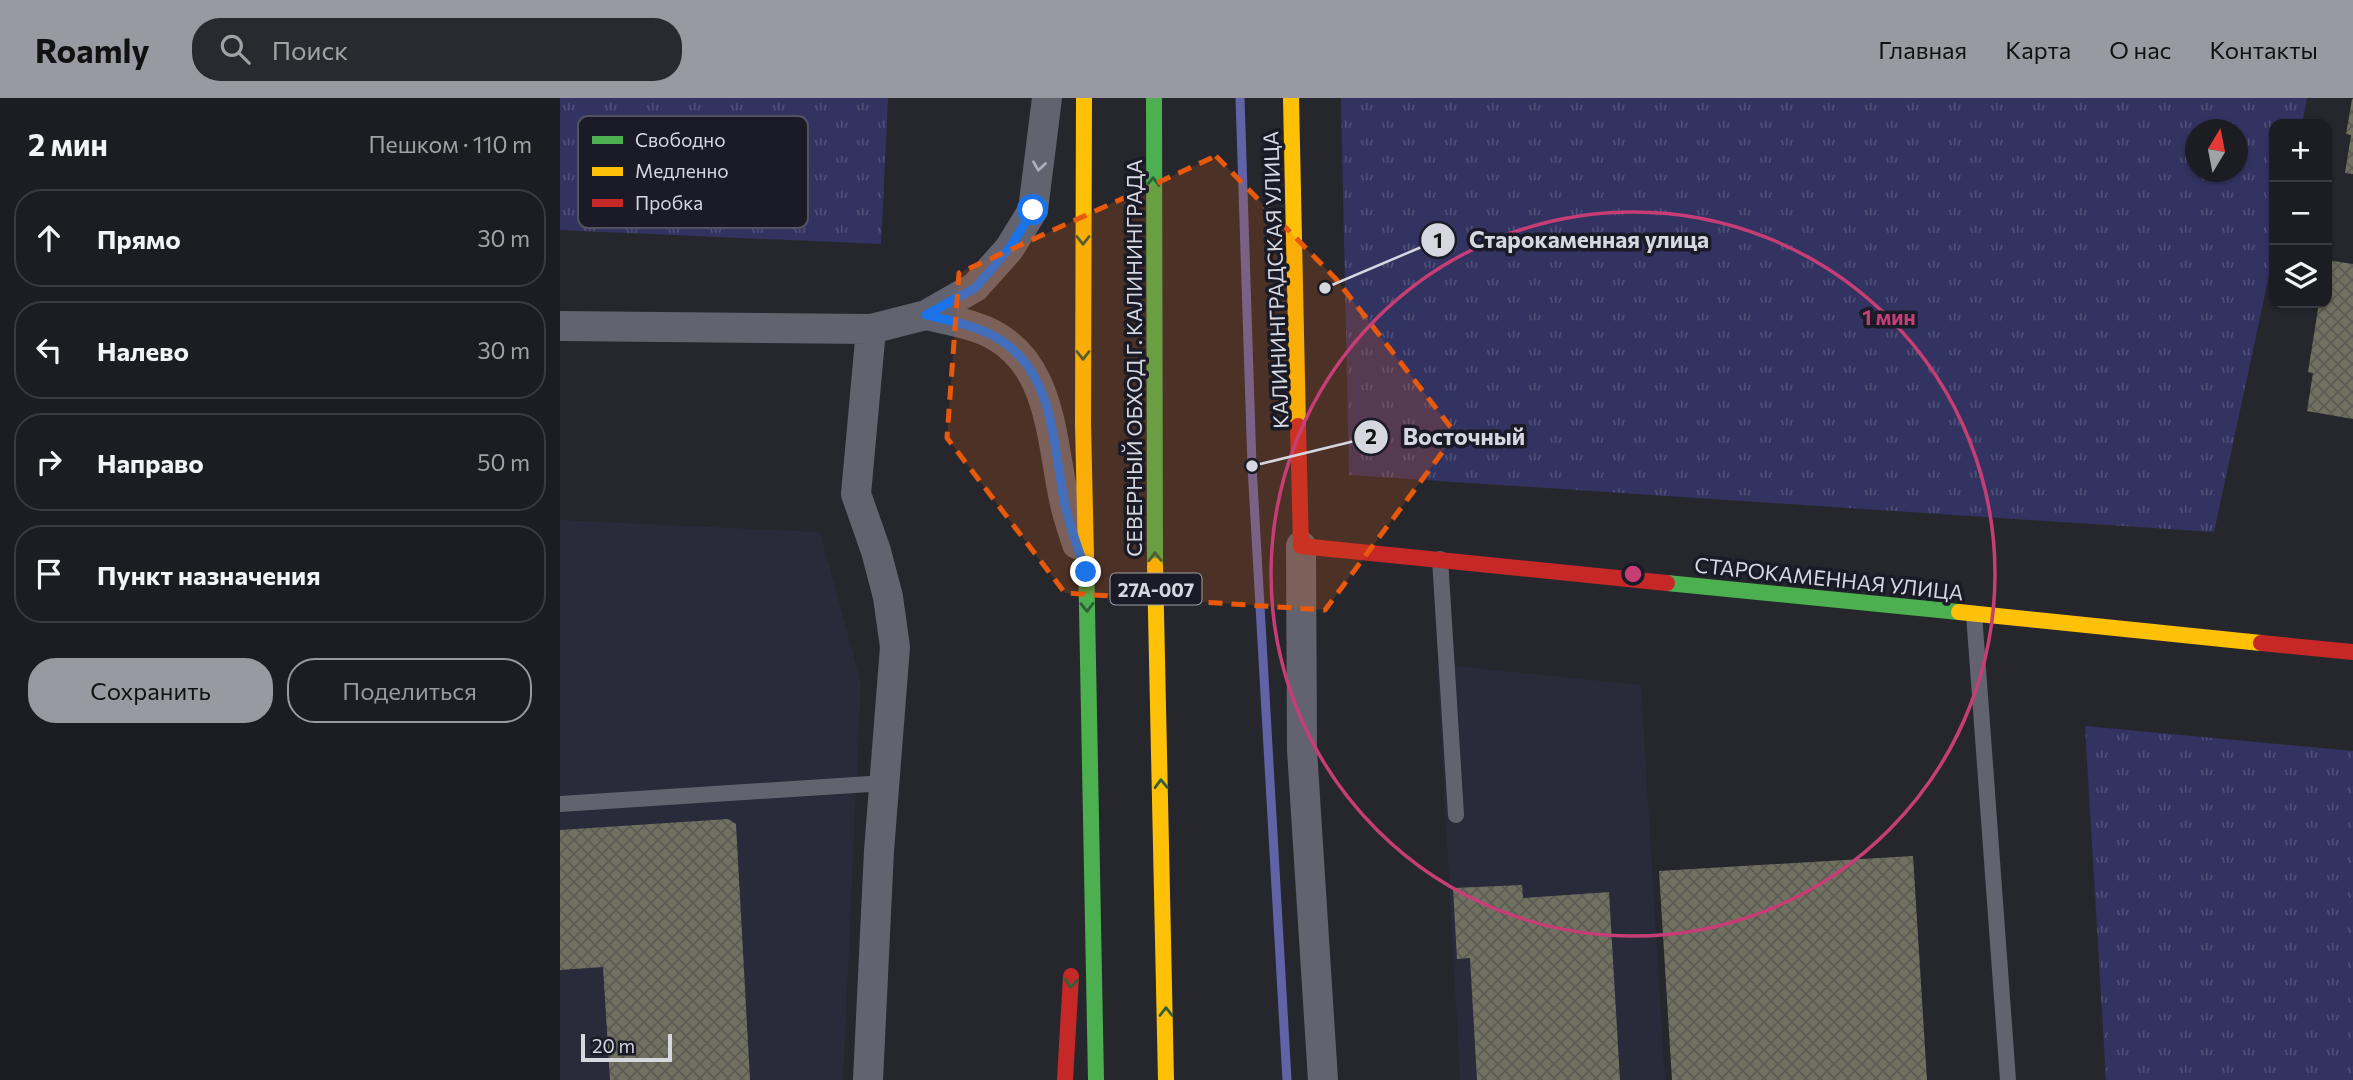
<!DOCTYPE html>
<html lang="ru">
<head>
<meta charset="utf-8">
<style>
  :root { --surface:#1c1d22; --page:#292a2f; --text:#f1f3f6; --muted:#a0a2a5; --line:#3a3b40; --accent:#9899a1 }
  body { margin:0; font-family:Commissioner,sans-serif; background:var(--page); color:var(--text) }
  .controls { position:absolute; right:21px; top:21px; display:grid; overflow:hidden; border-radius:14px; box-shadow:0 2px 5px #0004 }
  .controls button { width:63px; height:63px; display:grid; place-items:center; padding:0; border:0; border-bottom:2px solid var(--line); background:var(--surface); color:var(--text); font:35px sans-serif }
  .compass { position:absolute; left:1625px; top:21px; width:63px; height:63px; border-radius:50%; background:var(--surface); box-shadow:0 2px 5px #0004; rotate:10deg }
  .scale { position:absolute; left:21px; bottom:18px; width:91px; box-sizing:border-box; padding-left:7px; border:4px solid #d6d7df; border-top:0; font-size:19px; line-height:24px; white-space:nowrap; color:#d6d7df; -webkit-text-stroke:5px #1a1b26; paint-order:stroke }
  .stop { position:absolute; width:21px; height:21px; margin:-16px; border:5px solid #1a73e8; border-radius:50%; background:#fff }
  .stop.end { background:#1a73e8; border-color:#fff; box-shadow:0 2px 7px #0008 }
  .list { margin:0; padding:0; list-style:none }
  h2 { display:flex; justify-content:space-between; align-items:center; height:91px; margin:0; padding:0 28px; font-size:30px }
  h2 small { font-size:23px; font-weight:400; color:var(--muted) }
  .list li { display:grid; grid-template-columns:46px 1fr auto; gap:21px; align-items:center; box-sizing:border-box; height:98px; margin:0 14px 14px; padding:0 14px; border:2px solid var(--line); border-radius:28px }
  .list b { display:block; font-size:26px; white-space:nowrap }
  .list em { font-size:23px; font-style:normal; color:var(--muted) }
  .actions { display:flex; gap:14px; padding:21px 28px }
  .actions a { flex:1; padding:16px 0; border:2px solid var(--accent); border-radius:28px; text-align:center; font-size:24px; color:var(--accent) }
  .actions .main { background:var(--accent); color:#111 }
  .icon { flex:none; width:38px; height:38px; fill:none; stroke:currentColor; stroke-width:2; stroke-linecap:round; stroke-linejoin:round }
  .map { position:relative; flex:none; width:1793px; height:982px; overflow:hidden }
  header { display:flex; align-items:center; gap:42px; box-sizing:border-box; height:98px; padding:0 35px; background:var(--accent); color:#111 }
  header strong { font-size:33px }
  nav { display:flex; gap:38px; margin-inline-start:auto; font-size:24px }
  .search { width:490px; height:63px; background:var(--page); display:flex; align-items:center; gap:18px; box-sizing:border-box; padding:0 24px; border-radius:28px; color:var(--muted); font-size:26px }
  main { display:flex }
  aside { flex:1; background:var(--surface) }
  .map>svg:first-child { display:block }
  .built { fill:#292a3a }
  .grass { fill:url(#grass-tufts); fill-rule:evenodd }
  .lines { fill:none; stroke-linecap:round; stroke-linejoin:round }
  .stream { stroke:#6064a7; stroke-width:9 }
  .building { fill:url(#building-cross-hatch) }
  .lane { stroke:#62636e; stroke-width:16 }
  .street { stroke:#62636e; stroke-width:30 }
  .fast { stroke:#4caf50; stroke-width:16 }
  .slow { stroke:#ffc107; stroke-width:16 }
  .jam { stroke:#c62828; stroke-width:16 }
  .oneway { stroke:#adaeb7 }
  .oneway2 { stroke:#305e39 }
  .route { stroke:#1a73e8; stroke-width:9 }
  .marked { fill:#e8590c; fill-opacity:0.2; stroke:#e8590c; stroke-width:5; stroke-dasharray:14 9; stroke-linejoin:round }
  .ring { fill:none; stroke:#c63e75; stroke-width:3.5 }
  .labels { text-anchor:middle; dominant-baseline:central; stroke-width:7; stroke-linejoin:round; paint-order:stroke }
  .shield { fill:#1a1b26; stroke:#9e9fa8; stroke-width:2 }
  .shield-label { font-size:19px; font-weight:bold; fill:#d6d7df }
  .street-label { font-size:21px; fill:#d6d7df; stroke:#1a1b26 }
  .key { fill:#1a1b26; stroke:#52535e; stroke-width:2 }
  .key-label { font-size:19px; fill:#d6d7df }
  .centre { fill:#c63e75; stroke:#1a1b26; stroke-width:3.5 }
  .ring-label { font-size:21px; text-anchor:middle; font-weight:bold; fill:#c63e75; stroke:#1a1b26; stroke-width:7; stroke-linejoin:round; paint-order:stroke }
  .leader { fill:none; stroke:#d6d7df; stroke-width:2.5 }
  .callout-dot { fill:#d6d7df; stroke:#1a1b26; stroke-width:2.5 }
  .mark-label { font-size:21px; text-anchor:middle; font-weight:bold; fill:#111 }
  .callout-label { font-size:23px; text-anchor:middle; font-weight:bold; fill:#d6d7df; stroke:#1a1b26; stroke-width:7; stroke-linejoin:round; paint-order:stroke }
</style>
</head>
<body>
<header>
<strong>Roamly</strong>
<div class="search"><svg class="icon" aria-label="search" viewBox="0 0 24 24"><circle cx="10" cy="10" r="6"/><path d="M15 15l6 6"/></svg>Поиск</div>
<nav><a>Главная</a><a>Карта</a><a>О нас</a><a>Контакты</a></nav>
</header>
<main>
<aside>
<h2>2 мин<small>Пешком · 110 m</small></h2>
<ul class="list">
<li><svg class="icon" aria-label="ahead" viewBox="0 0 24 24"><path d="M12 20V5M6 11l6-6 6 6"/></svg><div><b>Прямо</b></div><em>30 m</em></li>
<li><svg class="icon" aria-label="left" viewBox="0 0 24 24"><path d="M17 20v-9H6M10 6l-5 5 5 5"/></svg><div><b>Налево</b></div><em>30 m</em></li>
<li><svg class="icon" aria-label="right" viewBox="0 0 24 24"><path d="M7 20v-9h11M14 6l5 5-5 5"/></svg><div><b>Направо</b></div><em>50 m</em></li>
<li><svg class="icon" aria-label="arrive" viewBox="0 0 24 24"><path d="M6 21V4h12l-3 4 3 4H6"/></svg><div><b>Пункт назначения</b></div></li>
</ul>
<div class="actions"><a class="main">Сохранить</a><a>Поделиться</a></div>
</aside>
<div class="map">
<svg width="1793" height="982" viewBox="0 0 1793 982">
  <defs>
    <pattern id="grass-tufts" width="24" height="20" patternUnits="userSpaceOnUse" patternTransform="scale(1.75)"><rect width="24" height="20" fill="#323361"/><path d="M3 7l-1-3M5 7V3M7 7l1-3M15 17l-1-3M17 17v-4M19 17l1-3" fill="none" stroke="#4f5077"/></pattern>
    <pattern id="building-cross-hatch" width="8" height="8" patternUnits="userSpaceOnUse" patternTransform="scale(1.75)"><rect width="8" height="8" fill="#717162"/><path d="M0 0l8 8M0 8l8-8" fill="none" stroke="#5b5b54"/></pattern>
  </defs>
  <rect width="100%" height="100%" fill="#26272d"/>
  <path class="built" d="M 0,422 L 260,434 L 301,585 L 283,982 L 0,982 Z
    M 877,566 L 1081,587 L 1105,982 L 900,982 Z"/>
  <path class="grass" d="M 0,0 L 328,0 L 321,146 L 0,132 Z
    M 781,0 L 1747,0 L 1742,26 L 1714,26 L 1714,154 L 1654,434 L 789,377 ZM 1636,32 L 1678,32 L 1678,74 L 1636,74 Z
    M 1525,628 L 1793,653 L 1793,982 L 1546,982 Z"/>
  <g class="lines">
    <path class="stream" d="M 680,0 L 692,368 L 727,982"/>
  </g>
  <path class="building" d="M 1792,1 L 1793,1 L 1793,76 L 1785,75 L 1791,37 L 1786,36 Z
    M 1767,162 L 1793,166 L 1793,321 L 1747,313 L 1753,275 L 1748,274 L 1759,205 L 1767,205 Z
    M 168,721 L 176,726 L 190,982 L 50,982 L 43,869 L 0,872 L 0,732 Z
    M 1353,758 L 1367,982 L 1112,982 L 1099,773 Z
    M 962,787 L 963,800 L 1049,794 L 1060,982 L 917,982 L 910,860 L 897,861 L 893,790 Z"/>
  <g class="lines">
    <path class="lane" d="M 880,461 L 896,717
      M 1414,516 L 1448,982
      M 0,706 L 325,685"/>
    <path class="street" d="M 366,217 C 383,221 402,224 418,230 C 495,257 490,345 506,410 C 509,422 513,434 517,446
      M 0,228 L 311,231 L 366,217 L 415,189 L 449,151 L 473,112 L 487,0
      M 741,448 L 742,652 L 763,982
      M 308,982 L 319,753 L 335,549 L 328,499 L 316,453 L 296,396 L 311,231"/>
    <path class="fast" d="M 594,0 L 595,468
      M 526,458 L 536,982
      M 1107,485 L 1399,514"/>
    <path class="slow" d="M 524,0 L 523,326 L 526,458
      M 731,0 L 738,328
      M 595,468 L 606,982
      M 1399,514 L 1701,545"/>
    <path class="jam" d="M 738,328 L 741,448 L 1107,485
      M 1701,545 L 1793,554
      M 505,982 L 511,878"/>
  </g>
  <defs><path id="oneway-chevron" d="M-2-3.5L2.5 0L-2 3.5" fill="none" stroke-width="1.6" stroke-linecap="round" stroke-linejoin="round" transform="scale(1.75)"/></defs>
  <use class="oneway" href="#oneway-chevron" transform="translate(479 68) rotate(98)"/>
  <g class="oneway2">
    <use href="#oneway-chevron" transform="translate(593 84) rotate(-89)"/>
    <use href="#oneway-chevron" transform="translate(523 142) rotate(90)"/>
    <use href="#oneway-chevron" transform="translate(523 257) rotate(90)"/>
    <use href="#oneway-chevron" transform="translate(595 459) rotate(-91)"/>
    <use href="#oneway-chevron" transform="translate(527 509) rotate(89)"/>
    <use href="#oneway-chevron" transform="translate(601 686) rotate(-92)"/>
    <use href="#oneway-chevron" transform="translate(511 885) rotate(94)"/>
    <use href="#oneway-chevron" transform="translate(606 914) rotate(-90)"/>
  </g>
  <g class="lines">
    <path class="route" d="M 473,112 L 449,151 L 415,190 L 366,217 C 395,224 426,229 450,249 C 495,285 494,355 505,407 C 510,430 519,452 526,474"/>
  </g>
  <path class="marked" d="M 656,58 L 776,181 L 896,336 L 765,512 L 505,495 L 387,340 L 399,175 Z"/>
  <circle class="ring" cx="1073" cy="476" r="362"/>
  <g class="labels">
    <rect class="shield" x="550.5" y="475.5" width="91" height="31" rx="5"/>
    <g class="shield-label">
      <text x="596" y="491">27А-007</text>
    </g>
    <g class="street-label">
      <text transform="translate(715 182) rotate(-92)">КАЛИНИНГРАДСКАЯ УЛИЦА</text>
      <text transform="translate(573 260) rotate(-90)">СЕВЕРНЫЙ ОБХОД Г. КАЛИНИНГРАДА</text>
      <text transform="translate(1269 480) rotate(6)">СТАРОКАМЕННАЯ УЛИЦА</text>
    </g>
  </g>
  <rect x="18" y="18" width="230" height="112" rx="10" class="key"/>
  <rect x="32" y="38" width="31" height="8" fill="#4caf50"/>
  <rect x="32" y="69" width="31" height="9" fill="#ffc107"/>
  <rect x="32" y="101" width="31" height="8" fill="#c62828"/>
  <g class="key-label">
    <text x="75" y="49">Свободно</text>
    <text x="75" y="80">Медленно</text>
    <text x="75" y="112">Пробка</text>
  </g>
  <circle cx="1073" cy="476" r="10" class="centre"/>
  <g class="ring-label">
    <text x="1329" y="227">1 мин</text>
  </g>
  <path class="leader" d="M765 190L878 142M692 368L811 339"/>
  <g class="callout-dot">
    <circle cx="765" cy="190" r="7"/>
    <circle cx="692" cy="368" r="7"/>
    <circle cx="878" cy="142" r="18"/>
    <circle cx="811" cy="339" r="18"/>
  </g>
  <g class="mark-label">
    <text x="878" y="150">1</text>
    <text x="811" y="346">2</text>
  </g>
  <g class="callout-label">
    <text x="1029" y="150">Старокаменная улица</text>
    <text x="904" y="347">Восточный</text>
  </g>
</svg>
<div class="controls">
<button>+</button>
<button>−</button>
<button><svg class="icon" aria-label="layers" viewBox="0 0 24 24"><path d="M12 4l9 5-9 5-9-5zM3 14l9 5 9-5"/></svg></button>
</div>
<svg class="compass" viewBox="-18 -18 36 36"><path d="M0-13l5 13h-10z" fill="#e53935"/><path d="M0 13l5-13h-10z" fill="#a0a2a5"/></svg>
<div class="scale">20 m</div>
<div class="stop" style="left:473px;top:112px"></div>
<div class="stop end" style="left:526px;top:474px"></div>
</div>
</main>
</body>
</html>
